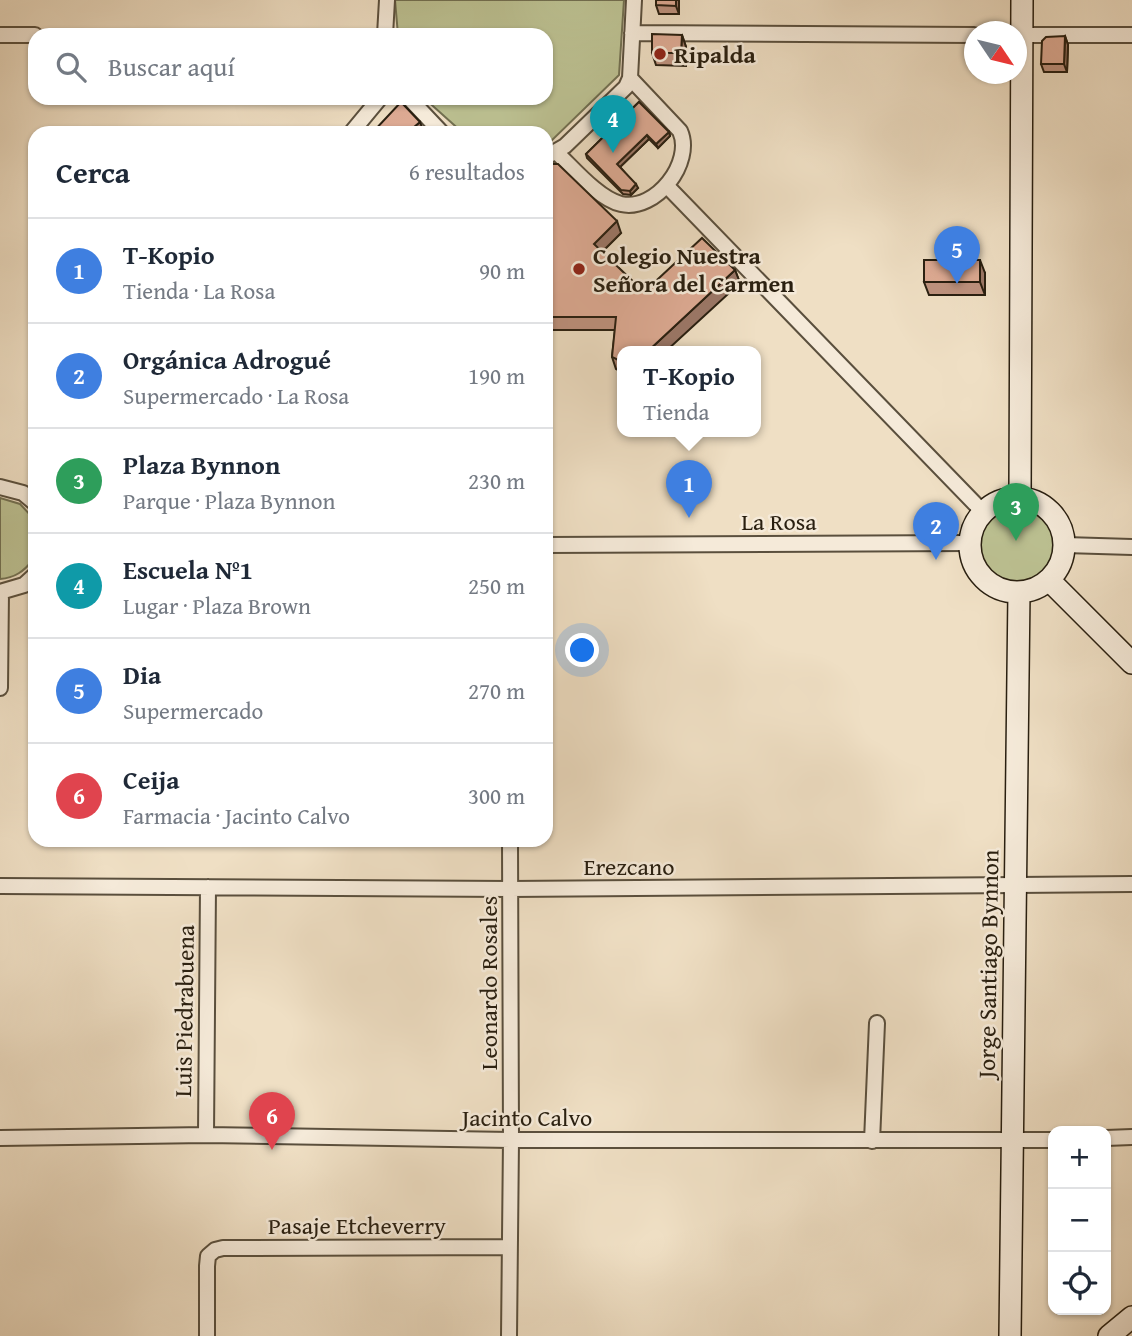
<!DOCTYPE html>
<html lang="es">
<head>
<meta charset="utf-8">
<style>
  :root { --surface:#fff; --page:#f2f2f3; --text:#1f2937; --muted:#747a83; --line:#e0e1e3; --accent:#d93025 }
  body { margin:0; font-family:"Gentium Book Plus",serif; background:var(--page); color:var(--text) }
  .controls { position:absolute; right:21px; bottom:21px; display:grid; overflow:hidden; border-radius:14px; box-shadow:0 2px 5px #0004 }
  .controls button { width:63px; height:63px; display:grid; place-items:center; padding:0; border:0; border-bottom:2px solid var(--line); background:var(--surface); color:var(--text); font:35px sans-serif }
  .compass { position:absolute; left:964px; top:21px; width:63px; height:63px; border-radius:50%; background:var(--surface); box-shadow:0 2px 5px #0004; rotate:125deg }
  .you { position:absolute; left:583px; top:651px; width:24px; height:24px; margin:-18px; border:5px solid #fff; border-radius:50%; background:#1a73e8; box-shadow:0 0 0 10px #1a73e833 }
  .badge { display:grid; place-items:center; width:46px; height:46px; border-radius:50%; background:var(--accent); color:#fff; font-size:23px; font-weight:700 }
  .pin { position:absolute; translate:-50% -58px; filter:drop-shadow(0 2px 4px #0008) }
  .pin::after { content:''; position:absolute; top:37px; width:24px; height:21px; background:inherit; clip-path:polygon(0 0,100% 0,50% 100%) }
  .popup { position:absolute; left:617px; top:346px; width:144px; height:91px; box-sizing:border-box; display:grid; place-content:center; border-radius:14px; background:var(--surface); filter:drop-shadow(0 2px 5px #0005); font-size:23px; white-space:nowrap; color:var(--muted) }
  .popup b { font-size:26px; color:var(--text) }
  .popup::after { content:''; position:absolute; left:50%; top:100%; margin-left:-14px; border:14px solid transparent; border-top-color:var(--surface) }
  .list { margin:0; padding:0; list-style:none }
  h2 { display:flex; justify-content:space-between; align-items:center; height:91px; margin:0; padding:0 28px; font-size:30px }
  h2 small { font-size:23px; font-weight:400; color:var(--muted) }
  .list li { display:grid; grid-template-columns:46px 1fr auto; gap:21px; align-items:center; box-sizing:border-box; height:105px; padding:0 28px; border-top:2px solid var(--line) }
  .list b { display:block; font-size:26px; white-space:nowrap }
  .list p { margin:0; font-size:23px; white-space:nowrap; color:var(--muted) }
  .list em { font-size:23px; font-style:normal; color:var(--muted) }
  .icon { flex:none; width:38px; height:38px; fill:none; stroke:currentColor; stroke-width:2; stroke-linecap:round; stroke-linejoin:round }
  .map { position:relative; flex:none; width:1132px; height:1336px; overflow:hidden }
  .search { position:absolute; background:var(--surface); box-shadow:0 2px 5px #0004; left:28px; top:28px; width:525px; height:77px; display:flex; align-items:center; gap:18px; box-sizing:border-box; padding:0 24px; border-radius:21px; color:var(--muted); font-size:26px }
  .panel { position:absolute; background:var(--surface); box-shadow:0 2px 5px #0004; left:28px; top:126px; width:525px; height:721px; border-radius:21px }
  .map>svg:first-child { display:block }
  .green { fill:#bcc192; stroke:#727051; stroke-width:2 }
  .lines { fill:none; stroke-linecap:round; stroke-linejoin:round }
  .street-casing { stroke:#5a4f3d; stroke-width:18 }
  .secondary-casing { stroke:#291f10; stroke-width:24 }
  .street { stroke:#f5ead9; stroke-width:14 }
  .secondary { stroke:#f5ead9; stroke-width:21 }
  .wall { fill:#be927e; stroke:#291f10; stroke-width:2 }
  .shaded-wall { fill:#9b7767; stroke:#291f10; stroke-width:2 }
  .building { fill:#ddaa93; stroke:#291f10; stroke-width:2 }
  .poi-dot { fill:#8f2418; stroke:#f5ead9; stroke-width:2.5 }
  .labels { text-anchor:middle; dominant-baseline:central; stroke-width:5; stroke-linejoin:round; paint-order:stroke }
  .poi-label { font-size:24px; font-weight:bold; fill:#291f10; stroke:#f5ead9; text-anchor:start }
  .street-label { font-size:24px; fill:#291f10; stroke:#f5ead9 }
</style>
</head>
<body>
<div class="map">
<svg width="1132" height="1336" viewBox="0 0 1132 1336">
  <rect width="100%" height="100%" fill="#efdfc4"/>
  <filter id="stains"><feTurbulence type="fractalNoise" baseFrequency=".00286" numOctaves="4"/><feColorMatrix values="0 0 0 0 .2 0 0 0 0 .09 0 0 0 0 .02 0 0 0 .5 -.17"/></filter>
  <radialGradient id="worn" r=".72"><stop offset=".6" stop-color="#630" stop-opacity="0"/><stop offset="1" stop-color="#630" stop-opacity=".3"/></radialGradient>
  <path class="green" d="M 395,0 L 624,0 L 619,75 L 546,146 L 546,133 L 463,133 L 424,98 L 546,98 L 546,35 L 398,35 Z
    M 0,498 L 20,504 L 35,520 L 33,560 C 24,571 15,578 0,579 Z
    M975 544a41 41 0 1 1 82 0a41 41 0 1 1-82 0Z"/>
  <g class="lines">
    <defs>
      <path id="street" d="M 632,33 L 974,35
        M 0,35 L 35,35
        M 385,35 L 387,0
        M 1016,35 L 1132,35
        M 409,98 L 442,133
        M 351,133 L 380,98
        M 557,153 C 573,168 599,199 621,204 C 656,212 694,162 680,131 L 630,78
        M 546,157 L 565,146 L 626,87 L 630,78 L 634,0
        M 667,186 L 983,512
        M 0,487 L 23,493 L 35,503
        M 546,545 L 969,543
        M 1065,545 L 1132,547
        M 0,592 L 24,585 L 35,575
        M 0,688 L 1,592
        M 0,886 L 510,889 L 1132,884
        M 206,1135 L 208,887
        M 0,1138 L 206,1135 L 511,1140 L 1053,1140
        M 1106,1138 L 1132,1137
        M 872,1141 L 877,1023
        M 207,1336 L 207,1266 L 208,1256 L 215,1250 L 223,1248 L 509,1247
        M 509,1336 L 511,1140 L 510,840"/>
      <path id="secondary" d="M 1020,497 L 1022,0
        M970 545a47 47 0 1 1 94 0a47 47 0 1 1-94 0Z
        M 1049,580 L 1132,663
        M 1010,1336 L 1019,592
        M 1109,1336 L 1132,1317"/>
    </defs>
    <use href="#street" class="street-casing"/>
    <use href="#secondary" class="secondary-casing"/>
    <use href="#street" class="street"/>
    <use href="#secondary" class="secondary"/>
  </g>
  <path class="wall" d="M 656,0 L 679,0 L 679,14 L 659,14 L 656,5 Z
    M 682,35 L 686,47 L 686,66 L 656,65 L 652,53 Z
    M 1065,36 L 1068,45 L 1067,72 L 1044,72 L 1041,64 Z
    M 639,102 L 669,132 L 670,136 L 658,148 L 649,139 L 620,167 L 638,188 L 631,195 L 623,194 L 587,158 L 586,154 Z
    M 546,164 L 621,233 L 602,252 L 644,292 L 735,270 L 740,283 L 622,352 L 622,372 L 616,369 L 612,357 L 615,330 L 546,330 Z
    M 985,273 L 985,295 L 929,295 L 924,282 Z"/>
  <path class="shaded-wall" d="M 676,0 L 679,0 L 679,14 L 676,6 Z
    M 682,35 L 686,47 L 686,66 L 681,53 Z
    M 1065,36 L 1068,45 L 1067,72 L 1064,64 Z
    M 420,122 L 424,133 L 407,133 Z
    M 669,132 L 670,136 L 658,148 L 656,144 Z
    M 647,135 L 649,139 L 619,168 L 617,164 Z
    M 636,184 L 638,188 L 631,195 L 630,191 Z
    M 617,221 L 621,233 L 598,256 L 594,244 Z
    M 980,260 L 985,273 L 985,295 L 980,282 Z
    M 735,270 L 740,283 L 665,352 L 647,352 Z"/>
  <path class="building" d="M 656,0 L 676,0 L 676,6 L 656,5 Z
    M 652,34 L 682,35 L 681,53 L 652,53 Z
    M 1065,36 L 1064,64 L 1041,64 L 1042,41 L 1046,37 Z
    M 401,102 L 420,122 L 407,133 L 372,133 Z
    M 639,102 L 669,132 L 656,144 L 647,135 L 617,164 L 636,184 L 630,191 L 621,190 L 586,154 Z
    M 546,164 L 558,164 L 617,221 L 594,244 L 644,292 L 702,238 L 735,270 L 647,352 L 622,352 L 622,362 L 612,357 L 616,317 L 546,317 Z
    M 924,260 L 980,260 L 980,282 L 924,282 Z"/>
  <g class="poi-dot">
    <circle cx="660" cy="54" r="7"/>
    <circle cx="579" cy="269" r="7"/>
  </g>
  <g class="labels">
    <g class="poi-label">
      <text x="674" y="54">Ripalda</text>
      <text x="593" y="255">Colegio Nuestra<tspan x="593" dy="28">Señora del Carmen</tspan></text>
    </g>
    <g class="street-label">
      <text x="779" y="521">La Rosa</text>
      <text x="629" y="866">Erezcano</text>
      <text transform="translate(988 964) rotate(-89)">Jorge Santiago Bynnon</text>
      <text transform="translate(488 983) rotate(-90)">Leonardo Rosales</text>
      <text transform="translate(184 1011) rotate(-89)">Luis Piedrabuena</text>
      <text x="527" y="1117">Jacinto Calvo</text>
      <text x="357" y="1225">Pasaje Etcheverry</text>
    </g>
  </g>
  <rect width="100%" height="100%" filter="url(#stains)"/>
  <rect width="100%" height="100%" fill="url(#worn)"/>
</svg>
<div class="controls">
<button>+</button>
<button>−</button>
<button><svg class="icon" aria-label="locate" viewBox="0 0 24 24"><circle cx="12" cy="12" r="6"/><path d="M12 2v4M12 18v4M2 12h4M18 12h4"/></svg></button>
</div>
<svg class="compass" viewBox="-18 -18 36 36"><path d="M0-13l5 13h-10z" fill="#e53935"/><path d="M0 13l5-13h-10z" fill="#747a83"/></svg>
<div class="you"></div>
<div class="pin badge" style="left:689px;top:518px;background:#3f7fe0">1</div>
<div class="popup"><b>T-Kopio</b>Tienda</div>
<div class="pin badge" style="left:936px;top:560px;background:#3f7fe0">2</div>
<div class="pin badge" style="left:1016px;top:541px;background:#2e9e5b">3</div>
<div class="pin badge" style="left:613px;top:153px;background:#0f9aa8">4</div>
<div class="pin badge" style="left:957px;top:284px;background:#3f7fe0">5</div>
<div class="pin badge" style="left:272px;top:1150px;background:#e0444e">6</div>
<div class="search"><svg class="icon" aria-label="search" viewBox="0 0 24 24"><circle cx="10" cy="10" r="6"/><path d="M15 15l6 6"/></svg>Buscar aquí</div>
<section class="panel">
<h2>Cerca<small>6 resultados</small></h2>
<ul class="list">
<li><span class="badge" style="background:#3f7fe0">1</span><div><b>T-Kopio</b><p>Tienda · La Rosa</p></div><em>90 m</em></li>
<li><span class="badge" style="background:#3f7fe0">2</span><div><b>Orgánica Adrogué</b><p>Supermercado · La Rosa</p></div><em>190 m</em></li>
<li><span class="badge" style="background:#2e9e5b">3</span><div><b>Plaza Bynnon</b><p>Parque · Plaza Bynnon</p></div><em>230 m</em></li>
<li><span class="badge" style="background:#0f9aa8">4</span><div><b>Escuela Nº1</b><p>Lugar · Plaza Brown</p></div><em>250 m</em></li>
<li><span class="badge" style="background:#3f7fe0">5</span><div><b>Dia</b><p>Supermercado</p></div><em>270 m</em></li>
<li><span class="badge" style="background:#e0444e">6</span><div><b>Ceija</b><p>Farmacia · Jacinto Calvo</p></div><em>300 m</em></li>
</ul>
</section>
</div>
</body>
</html>
